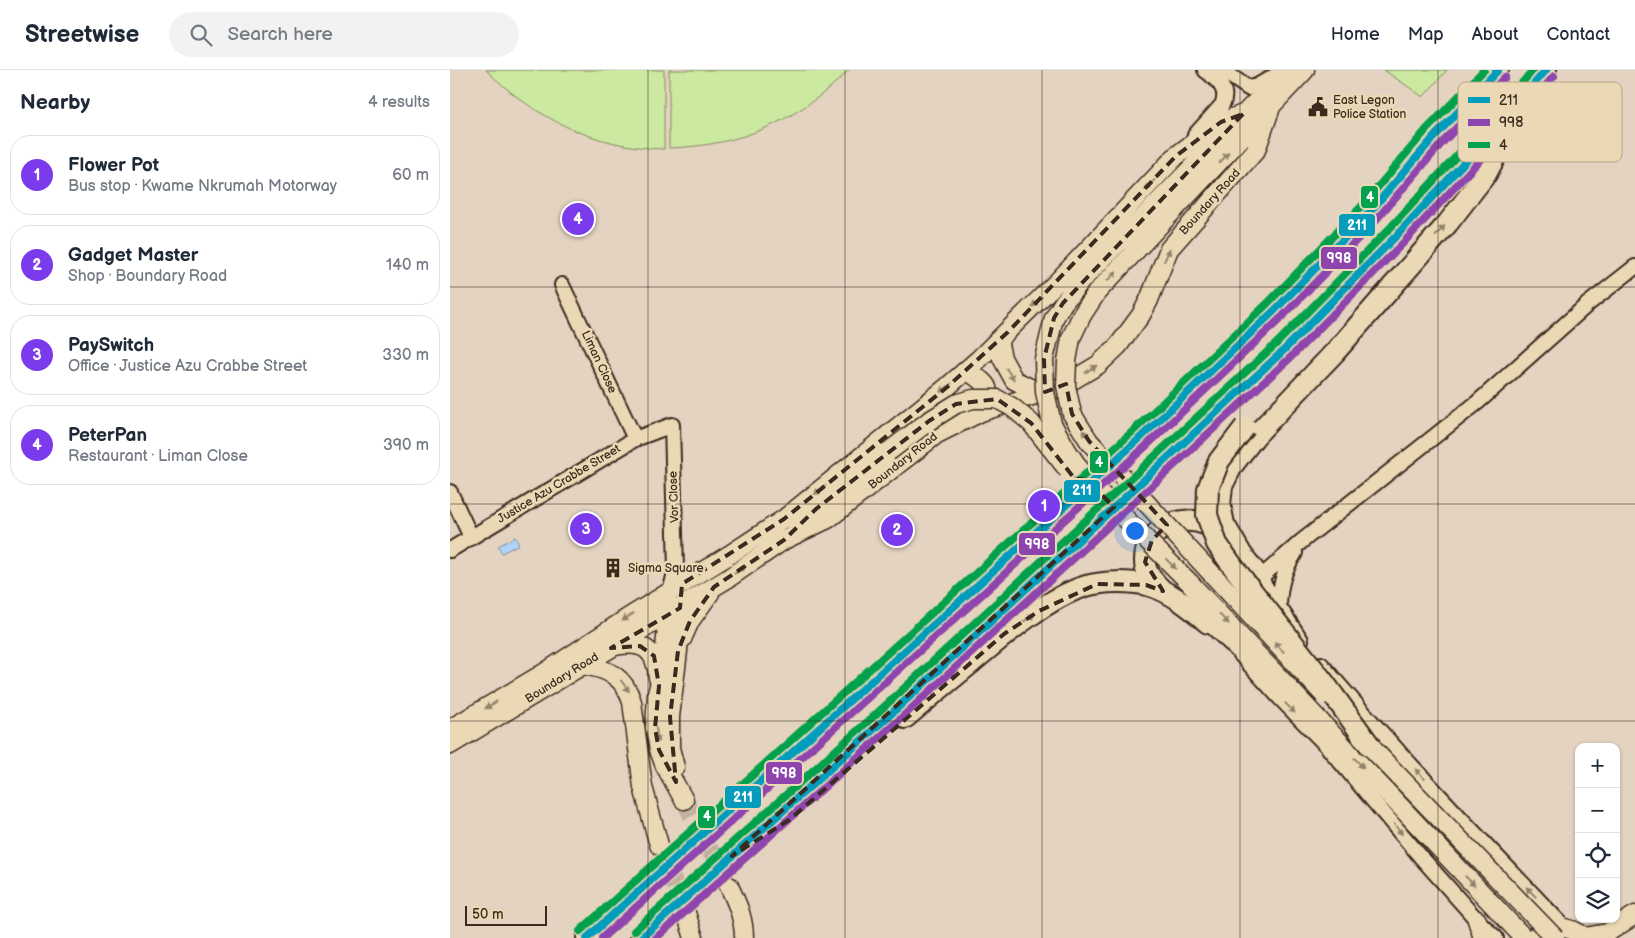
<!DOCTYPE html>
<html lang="en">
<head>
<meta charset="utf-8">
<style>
  :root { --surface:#fff; --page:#f2f2f3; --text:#1f2937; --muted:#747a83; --line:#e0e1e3; --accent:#7c3aed }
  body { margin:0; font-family:"Balsamiq Sans",sans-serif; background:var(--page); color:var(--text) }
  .controls { position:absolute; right:15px; bottom:15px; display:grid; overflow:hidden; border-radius:10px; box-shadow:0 1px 4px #0004 }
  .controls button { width:45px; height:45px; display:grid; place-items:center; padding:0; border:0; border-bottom:1px solid var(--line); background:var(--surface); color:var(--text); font:25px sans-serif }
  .scale { position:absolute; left:15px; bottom:12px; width:82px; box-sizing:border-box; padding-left:5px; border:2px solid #3b2a1e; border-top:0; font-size:14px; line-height:18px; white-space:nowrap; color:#3b2a1e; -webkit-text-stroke:4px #ebd9b6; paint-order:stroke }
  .you { position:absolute; left:684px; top:460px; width:18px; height:18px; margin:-12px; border:4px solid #fff; border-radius:50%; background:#1a73e8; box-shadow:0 0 0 8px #1a73e833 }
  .badge { display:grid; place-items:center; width:32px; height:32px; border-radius:50%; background:var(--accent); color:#fff; font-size:16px; font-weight:700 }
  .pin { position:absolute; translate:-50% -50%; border:2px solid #fff; box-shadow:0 1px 5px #0006 }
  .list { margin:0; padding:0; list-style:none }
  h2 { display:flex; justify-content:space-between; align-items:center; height:65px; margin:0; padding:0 20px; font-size:21px }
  h2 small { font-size:16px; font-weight:400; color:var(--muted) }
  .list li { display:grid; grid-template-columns:32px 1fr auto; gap:15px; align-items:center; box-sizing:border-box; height:80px; margin:0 10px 10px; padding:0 10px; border:1px solid var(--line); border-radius:20px }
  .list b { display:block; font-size:19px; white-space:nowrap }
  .list p { margin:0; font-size:16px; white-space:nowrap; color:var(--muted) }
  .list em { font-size:16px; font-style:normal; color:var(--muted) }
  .icon { flex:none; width:28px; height:28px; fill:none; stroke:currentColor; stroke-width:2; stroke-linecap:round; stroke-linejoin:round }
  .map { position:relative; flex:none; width:1185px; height:868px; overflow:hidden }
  header { display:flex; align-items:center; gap:30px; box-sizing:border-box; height:70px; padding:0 25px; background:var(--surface); border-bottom:1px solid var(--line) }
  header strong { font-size:24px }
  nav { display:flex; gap:28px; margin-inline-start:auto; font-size:18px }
  .search { width:350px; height:45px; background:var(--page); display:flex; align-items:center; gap:12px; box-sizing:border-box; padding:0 18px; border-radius:28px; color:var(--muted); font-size:19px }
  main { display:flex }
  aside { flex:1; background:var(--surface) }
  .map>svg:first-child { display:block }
  .green { fill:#cbe9a0; stroke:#838a5f }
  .water { fill:#b0d4f9; stroke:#8190a1 }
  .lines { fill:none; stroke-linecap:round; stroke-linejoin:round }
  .major-tunnel { stroke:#c2b1a0; stroke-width:18; stroke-dasharray:18 9; stroke-linecap:butt }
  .minor-casing { stroke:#3b2a1e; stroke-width:18 }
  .major-casing { stroke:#3b2a1e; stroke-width:21 }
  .highway-casing { stroke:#3b2a1e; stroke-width:24 }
  .minor { stroke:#ebd9b6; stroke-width:14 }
  .major { stroke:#ebd9b6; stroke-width:18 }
  .highway { stroke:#ebd9b6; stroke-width:20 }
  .major-bridge-casing { stroke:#3b2a1e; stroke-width:21; stroke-linecap:butt }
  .highway-bridge-casing { stroke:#3b2a1e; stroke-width:24; stroke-linecap:butt }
  .major-bridge { stroke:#ebd9b6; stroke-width:18 }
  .highway-bridge { stroke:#ebd9b6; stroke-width:20 }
  .bus-1-casing { stroke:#ebd9b6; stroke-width:11 }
  .bus-2-casing { stroke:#ebd9b6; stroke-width:11 }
  .bus-3-casing { stroke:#ebd9b6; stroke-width:11 }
  .bus-1 { stroke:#069cbc; stroke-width:8 }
  .bus-2 { stroke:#8e44ad; stroke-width:8 }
  .bus-3 { stroke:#03a04e; stroke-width:8 }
  .oneway { fill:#93826a }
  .marked { fill:none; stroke:#3b2a1e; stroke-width:4; stroke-dasharray:10 6; stroke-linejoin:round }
  .grid { fill:none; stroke:#3b2a1e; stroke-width:1; stroke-opacity:0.55 }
  .labels { text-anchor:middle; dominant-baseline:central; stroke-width:5; stroke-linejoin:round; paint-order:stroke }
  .poi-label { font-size:12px; fill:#3b2a1e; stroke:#ebd9b6; text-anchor:start }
  .street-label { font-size:12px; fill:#3b2a1e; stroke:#ebd9b6 }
  .key { fill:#ebd9b6; stroke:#b6a488; stroke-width:1 }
  .key-label { font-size:14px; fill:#3b2a1e }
  .line-badge { stroke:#ebd9b6; stroke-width:2 }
  .badge-label { font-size:14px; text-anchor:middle; font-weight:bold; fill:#fff }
</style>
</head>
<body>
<header>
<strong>Streetwise</strong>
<div class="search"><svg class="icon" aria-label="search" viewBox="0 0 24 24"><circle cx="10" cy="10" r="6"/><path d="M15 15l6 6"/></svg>Search here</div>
<nav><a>Home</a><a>Map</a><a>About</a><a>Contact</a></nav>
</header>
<main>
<aside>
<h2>Nearby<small>4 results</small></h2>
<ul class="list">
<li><span class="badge">1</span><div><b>Flower Pot</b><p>Bus stop · Kwame Nkrumah Motorway</p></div><em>60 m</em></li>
<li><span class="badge">2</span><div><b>Gadget Master</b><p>Shop · Boundary Road</p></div><em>140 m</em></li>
<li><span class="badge">3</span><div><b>PaySwitch</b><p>Office · Justice Azu Crabbe Street</p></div><em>330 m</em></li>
<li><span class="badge">4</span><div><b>PeterPan</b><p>Restaurant · Liman Close</p></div><em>390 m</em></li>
</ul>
</aside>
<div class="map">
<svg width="1185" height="868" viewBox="0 0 1185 868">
  <rect width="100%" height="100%" fill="#e4d3c1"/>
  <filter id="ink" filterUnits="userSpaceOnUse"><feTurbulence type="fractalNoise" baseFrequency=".02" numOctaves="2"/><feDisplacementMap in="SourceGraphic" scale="10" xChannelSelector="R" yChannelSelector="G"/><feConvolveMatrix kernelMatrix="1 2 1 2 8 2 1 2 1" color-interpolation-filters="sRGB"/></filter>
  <g filter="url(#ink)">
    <path class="green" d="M 36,0 L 214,0 L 214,79 C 144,77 86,49 36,0 Z
      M 219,0 L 399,0 C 348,51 291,76 219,78 Z
      M 934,0 L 997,0 L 973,27 Z"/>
    <path class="water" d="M 65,467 L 69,474 L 52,483 L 48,476 Z"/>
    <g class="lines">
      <path class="major-tunnel" d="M 234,730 L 279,816
        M 209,775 L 236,843"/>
      <defs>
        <path id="minor" d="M 772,0 L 798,18 L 807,16 L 826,5
          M 745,65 L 772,35 C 780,19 766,9 755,0
          M 112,215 L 185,369
          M 0,422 L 21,467
          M 0,480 L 185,369 L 222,355 L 226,499 L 220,522
          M 829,535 C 830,514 834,500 845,483
          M 758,553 L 782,575 L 829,627 L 876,675 L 970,786 L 1027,850 L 1046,868
          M 851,570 L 810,508 L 852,471 L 1028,332 L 1138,234 L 1185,197
          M 871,594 C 949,685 1032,771 1114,857"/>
        <path id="major" d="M 613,233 L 631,211 L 837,0
          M 632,245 L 647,222 L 855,0
          M 548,270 L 552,288 L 564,310 L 590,323
          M 516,300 C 538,315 544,316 531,342
          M 347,458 L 366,439 L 438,382
          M 740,513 L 1074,868
          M 219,535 L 213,600 L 207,624 L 205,658 L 209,680 L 215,696 L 234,730
          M 232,569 L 240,551 L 260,523
          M 166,576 C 193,571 206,579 208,608
          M 133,595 C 158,599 174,606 182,632 L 193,717 L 209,775
          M 0,659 L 94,603 L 176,549 L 279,485 L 334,449 L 496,318 L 529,289 L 608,211 L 726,86 L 771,52 L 793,44
          M 0,675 L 161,578 L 277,509 L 334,470 L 378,449 L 487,364 L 531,342 L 611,317 L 648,295 L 668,276 L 691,245 L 699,230 L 719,179 L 806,80 L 821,37
          M 225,697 L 220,678 L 220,647 L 228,581 L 229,549
          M 279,816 C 287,833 294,848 294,868
          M 236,843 L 244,868
          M 1027,850 L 1033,868
          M 1135,867 L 1157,863 L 1185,845
          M 1083,868 C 1098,853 1120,855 1136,868"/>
        <path id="highway" d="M 810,508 L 792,485 L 774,454 L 770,435 L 772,416 L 782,396 L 806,365 L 885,282 L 998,153 L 1036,104 L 1068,44
          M 713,521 C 705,513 695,504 695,492 C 694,460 730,442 757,455 C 762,457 768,462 773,466
          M 455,648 C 476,630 498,612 520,594 C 551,568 596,528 636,516 C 654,511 679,511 697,515 C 720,521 740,537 758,553
          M 137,868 L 688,370 L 824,241 L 874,191 L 918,144 L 985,66 L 1048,0
          M 191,868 L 442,643 L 833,281 L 948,164 L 1056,47 L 1096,0"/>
      </defs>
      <use href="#minor" class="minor-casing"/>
      <use href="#major" class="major-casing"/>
      <use href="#highway" class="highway-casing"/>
      <use href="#minor" class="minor"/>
      <use href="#major" class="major"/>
      <use href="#highway" class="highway"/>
      <defs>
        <path id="major-bridge" d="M 613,233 L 604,248 L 594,289 L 595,322 L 602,354 L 618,382 L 637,410 L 740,513
          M 632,245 L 621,268 L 617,291 L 616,316 L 622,344 L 639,371 L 874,625
          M 438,382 L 479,351 L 506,334 L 523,329 L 547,329 L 562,337 L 581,353 L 618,400
          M 911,667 L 1105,868"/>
        <path id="highway-bridge" d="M 795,357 L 769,391 L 758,419 L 757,445 L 767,474 L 784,498 L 876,615 L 921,677"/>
      </defs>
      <use href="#major-bridge" class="major-bridge-casing"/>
      <use href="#highway-bridge" class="highway-bridge-casing"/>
      <use href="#major-bridge" class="major-bridge"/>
      <use href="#highway-bridge" class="highway-bridge"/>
      <defs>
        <path id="bus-1" d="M 137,868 L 688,370 L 824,241 L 918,144 L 985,66 L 1048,0
          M 191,868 L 442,643 L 833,281 L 948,164 L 1056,47 L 1096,0"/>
        <path id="bus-2" d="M 152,868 L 695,377 L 831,248 L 925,151 L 992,73 L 1055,7
          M 206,868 L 449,650 L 840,288 L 955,171 L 1063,54 L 1104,6"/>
        <path id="bus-3" d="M 130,861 L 681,363 L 817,234 L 911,137 L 977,59 L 1034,0
          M 184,861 L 435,636 L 826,274 L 941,157 L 1049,40 L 1083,0"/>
      </defs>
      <use href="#bus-1" class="bus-1-casing"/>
      <use href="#bus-2" class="bus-2-casing"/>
      <use href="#bus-3" class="bus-3-casing"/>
      <use href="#bus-1" class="bus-1"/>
      <use href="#bus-2" class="bus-2"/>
      <use href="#bus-3" class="bus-3"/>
    </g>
    <defs><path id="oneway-solid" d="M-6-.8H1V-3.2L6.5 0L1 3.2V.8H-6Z" transform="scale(1.25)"/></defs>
    <g class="oneway">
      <use href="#oneway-solid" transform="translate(774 88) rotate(-47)"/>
      <use href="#oneway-solid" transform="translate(700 115) rotate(133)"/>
      <use href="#oneway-solid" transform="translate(990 161) rotate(-49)"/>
      <use href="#oneway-solid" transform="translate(717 185) rotate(-66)"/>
      <use href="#oneway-solid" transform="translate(662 206) rotate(-46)"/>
      <use href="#oneway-solid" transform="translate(587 232) rotate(135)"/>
      <use href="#oneway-solid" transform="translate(641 299) rotate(-32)"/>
      <use href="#oneway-solid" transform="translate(560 304) rotate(56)"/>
      <use href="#oneway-solid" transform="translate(496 318) rotate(140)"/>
      <use href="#oneway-solid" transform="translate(637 366) rotate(-124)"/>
      <use href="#oneway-solid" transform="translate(370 420) rotate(141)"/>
      <use href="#oneway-solid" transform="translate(721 494) rotate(45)"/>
      <use href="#oneway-solid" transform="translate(290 500) rotate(-33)"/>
      <use href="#oneway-solid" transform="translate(178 547) rotate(147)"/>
      <use href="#oneway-solid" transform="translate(579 548) rotate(-34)"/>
      <use href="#oneway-solid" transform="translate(774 549) rotate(46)"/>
      <use href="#oneway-solid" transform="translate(829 577) rotate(-133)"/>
      <use href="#oneway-solid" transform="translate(175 616) rotate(54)"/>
      <use href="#oneway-solid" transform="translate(41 635) rotate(149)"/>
      <use href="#oneway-solid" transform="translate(840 638) rotate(46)"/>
      <use href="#oneway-solid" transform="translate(207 665) rotate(82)"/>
      <use href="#oneway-solid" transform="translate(909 693) rotate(47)"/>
      <use href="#oneway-solid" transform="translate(970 704) rotate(-133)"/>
      <use href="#oneway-solid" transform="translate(948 759) rotate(51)"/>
      <use href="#oneway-solid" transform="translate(1020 811) rotate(46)"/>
      <use href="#oneway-solid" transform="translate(1081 822) rotate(-134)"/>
    </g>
  </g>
  <path class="marked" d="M 793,44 L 613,233 L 604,248 L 594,289 L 595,322 L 616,314 L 622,344 L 639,371 L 717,455 L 702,470 L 695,492 L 713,521 L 696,515 L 647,514 L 589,541 L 554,564 L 339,750 L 282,786 L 664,437 L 637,410 L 624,408 L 581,353 L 547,329 L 506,334 L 479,351 L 366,439 L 334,470 L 264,517 L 240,551 L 228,581 L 220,647 L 226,712 L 209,680 L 205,658 L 209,616 L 204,586 L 190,576 L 161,578 L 230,538 L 232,514 L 334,449 L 496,318 L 558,262 L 726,86 L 771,52 Z"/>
  <path class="grid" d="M 198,0 L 198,868M 395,0 L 395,868M 592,0 L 592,868M 790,0 L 790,868M 988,0 L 988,868M 0,217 L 1185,217M 0,434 L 1185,434M 0,651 L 1185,651"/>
  <defs>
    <symbol id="civic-bare" viewBox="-9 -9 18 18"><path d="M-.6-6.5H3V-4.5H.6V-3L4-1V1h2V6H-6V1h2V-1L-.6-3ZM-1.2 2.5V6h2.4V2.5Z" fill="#3b2a1e" stroke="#ebd9b6" stroke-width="2.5" paint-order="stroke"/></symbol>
    <symbol id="building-bare" viewBox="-9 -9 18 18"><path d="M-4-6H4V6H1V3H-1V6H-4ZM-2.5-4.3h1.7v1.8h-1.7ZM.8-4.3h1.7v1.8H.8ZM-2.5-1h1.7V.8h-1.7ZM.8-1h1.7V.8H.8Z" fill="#3b2a1e" stroke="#ebd9b6" stroke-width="2.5" paint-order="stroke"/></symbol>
  </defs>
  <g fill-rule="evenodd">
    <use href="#civic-bare" x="854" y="23" width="28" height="28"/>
    <use href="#building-bare" x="149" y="484" width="28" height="28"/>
  </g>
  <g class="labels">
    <g class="poi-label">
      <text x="883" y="30">East Legon<tspan x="883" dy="14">Police Station</tspan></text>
      <text x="178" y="498">Sigma Square</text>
    </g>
    <g class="street-label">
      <text transform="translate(760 132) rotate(-48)">Boundary Road</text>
      <text transform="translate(149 292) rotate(65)">Liman Close</text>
      <text transform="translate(453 391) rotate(-38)">Boundary Road</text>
      <text transform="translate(109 414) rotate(-31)">Justice Azu Crabbe Street</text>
      <text transform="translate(224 427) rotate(-92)">Vor Close</text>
      <text transform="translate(112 608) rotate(-32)">Boundary Road</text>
    </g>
  </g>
  <rect x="1008" y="12" width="164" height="80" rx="8" class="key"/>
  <rect x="1018" y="27" width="22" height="6" fill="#069cbc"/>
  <rect x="1018" y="49" width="22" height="7" fill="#8e44ad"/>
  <rect x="1018" y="72" width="22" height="6" fill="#03a04e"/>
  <g class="key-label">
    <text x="1049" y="35">211</text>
    <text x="1049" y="57">998</text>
    <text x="1049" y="80">4</text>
  </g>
  <g class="line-badge">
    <rect x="910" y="115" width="19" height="24" rx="5" fill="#03a04e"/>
    <rect x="888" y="143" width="38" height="24" rx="5" fill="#069cbc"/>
    <rect x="870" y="176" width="38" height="24" rx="5" fill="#8e44ad"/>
    <rect x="639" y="380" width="20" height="24" rx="5" fill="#03a04e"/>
    <rect x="613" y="409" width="38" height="24" rx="5" fill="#069cbc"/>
    <rect x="568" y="462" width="38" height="24" rx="5" fill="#8e44ad"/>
    <rect x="315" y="691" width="38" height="24" rx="5" fill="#8e44ad"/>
    <rect x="274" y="715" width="38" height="24" rx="5" fill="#069cbc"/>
    <rect x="247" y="735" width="19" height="24" rx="5" fill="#03a04e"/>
  </g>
  <g class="badge-label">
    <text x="920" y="132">4</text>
    <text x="907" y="160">211</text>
    <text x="889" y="193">998</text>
    <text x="649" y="397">4</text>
    <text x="632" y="425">211</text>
    <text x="587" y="479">998</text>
    <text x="334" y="708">998</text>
    <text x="293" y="732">211</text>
    <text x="257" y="751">4</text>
  </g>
</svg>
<div class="controls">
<button>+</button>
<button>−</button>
<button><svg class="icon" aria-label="locate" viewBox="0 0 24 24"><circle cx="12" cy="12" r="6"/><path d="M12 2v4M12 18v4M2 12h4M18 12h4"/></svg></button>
<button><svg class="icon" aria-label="layers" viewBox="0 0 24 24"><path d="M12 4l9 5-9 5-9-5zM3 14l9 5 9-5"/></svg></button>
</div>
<div class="scale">50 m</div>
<div class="you"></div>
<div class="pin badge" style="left:594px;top:436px">1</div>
<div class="pin badge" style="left:447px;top:460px">2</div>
<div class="pin badge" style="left:136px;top:459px">3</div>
<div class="pin badge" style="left:128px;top:149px">4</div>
</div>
</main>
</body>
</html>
